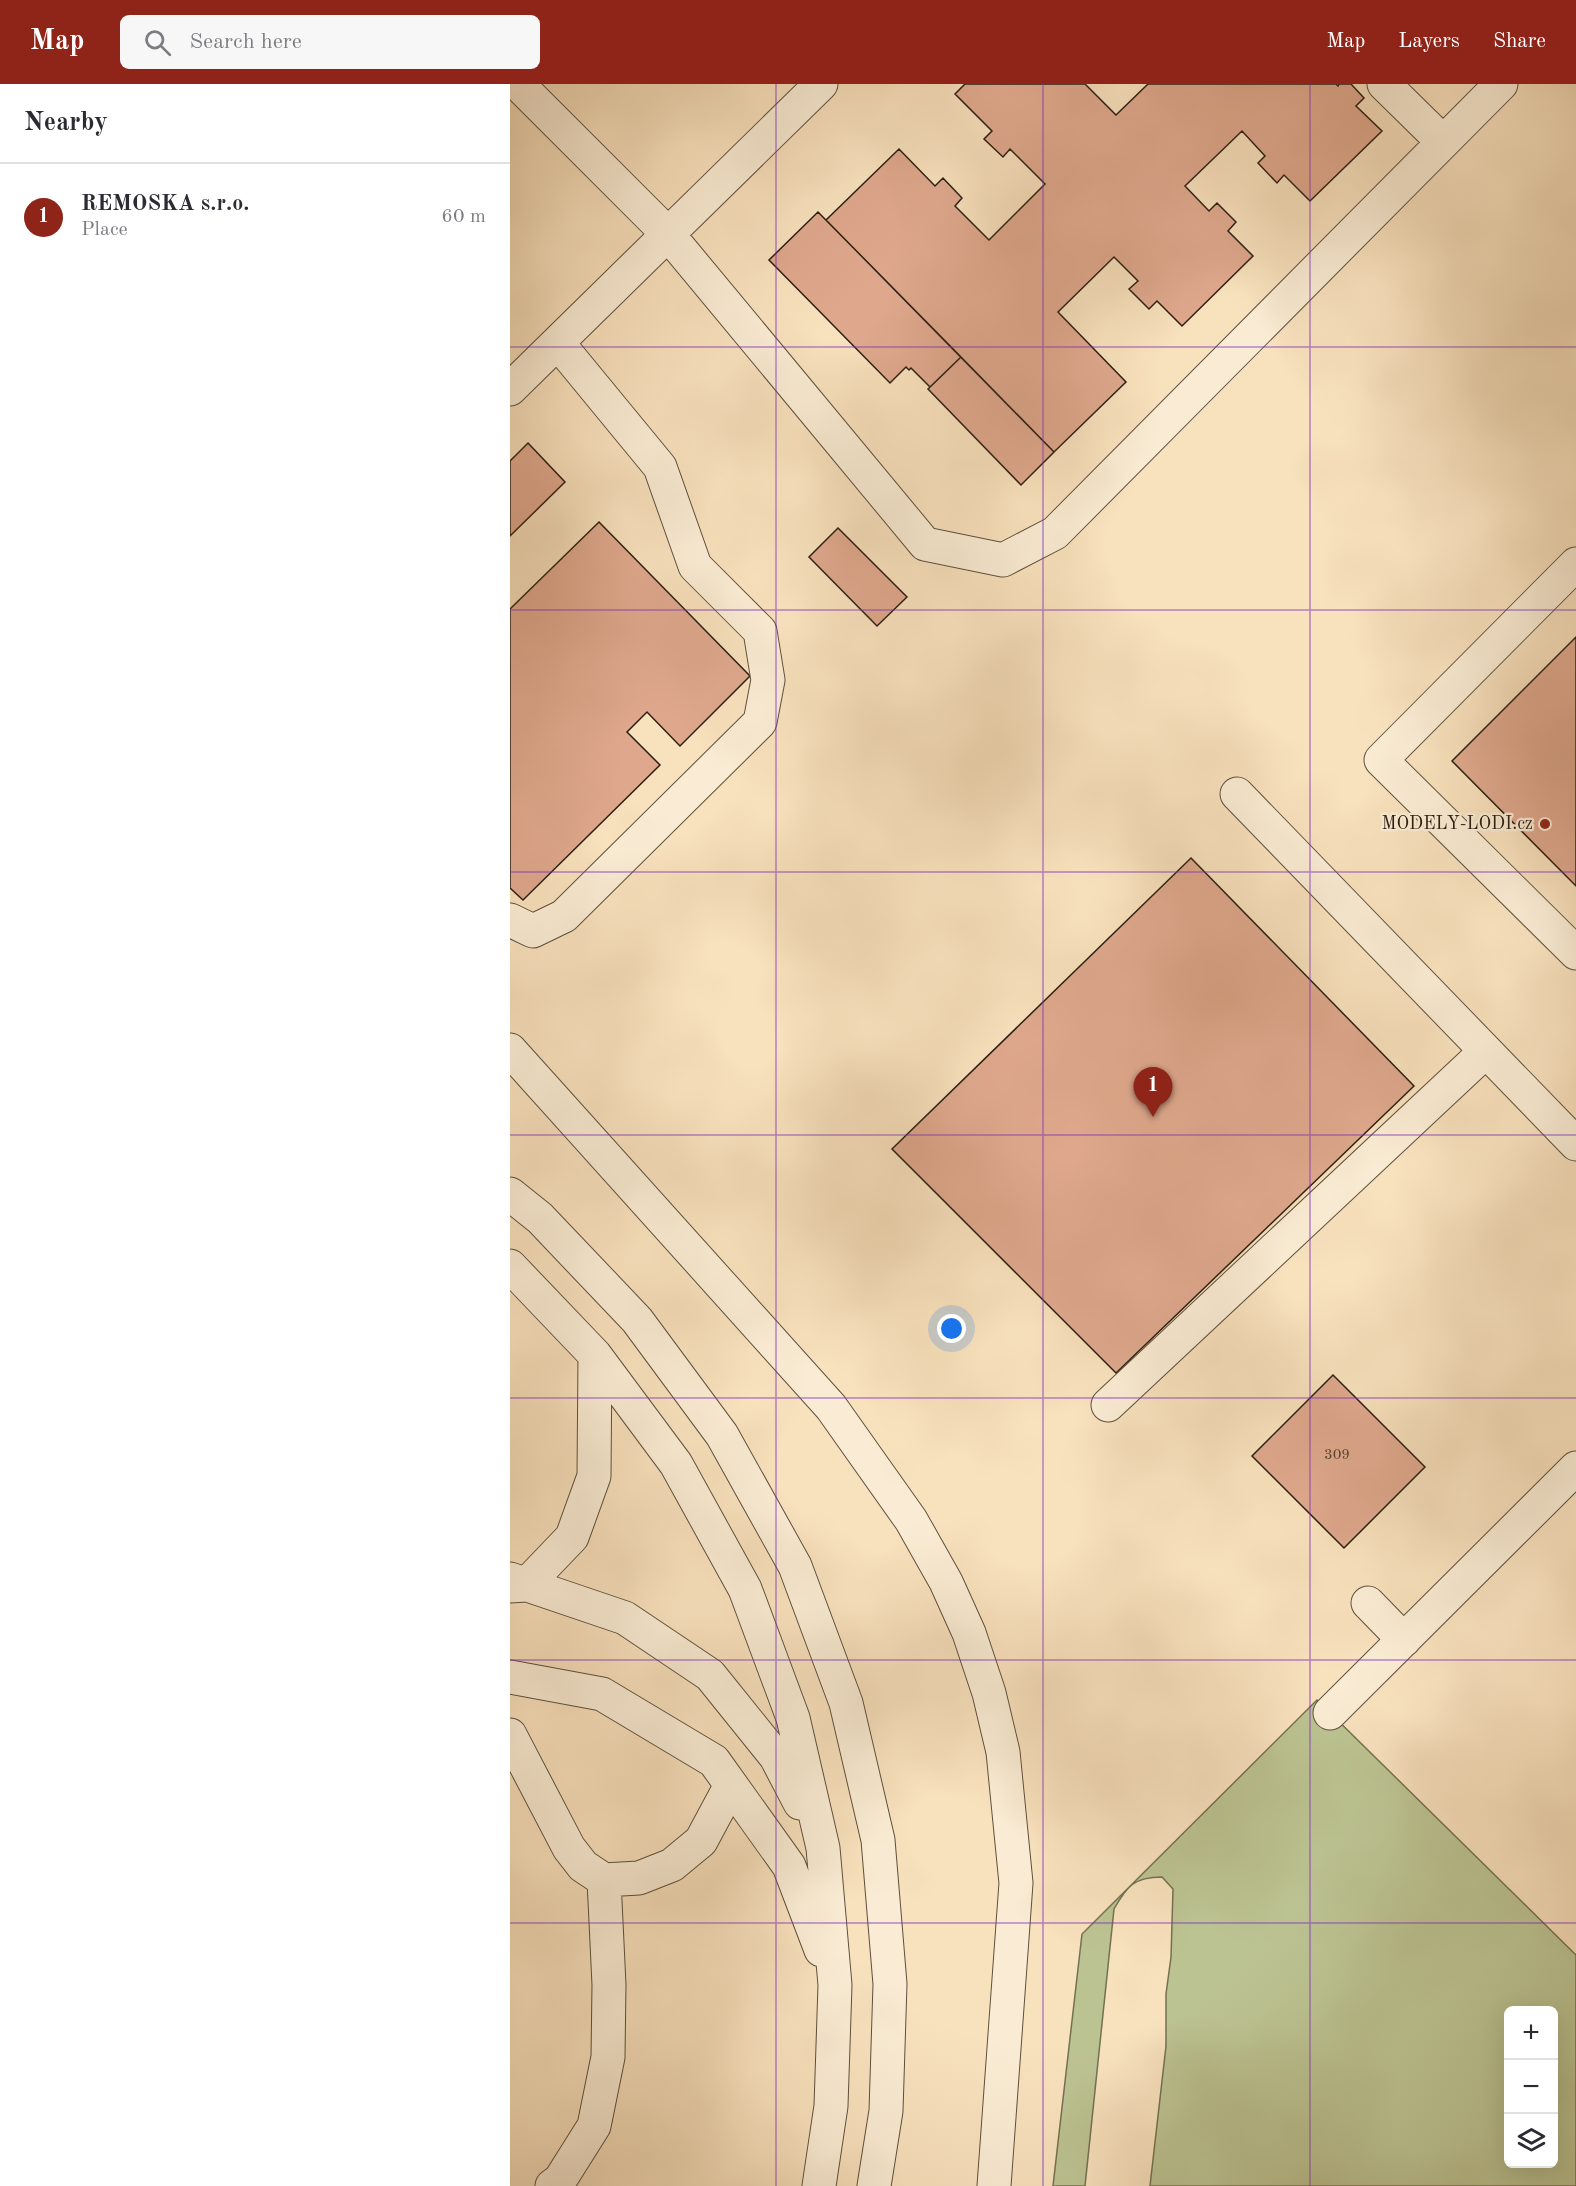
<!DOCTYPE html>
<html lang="en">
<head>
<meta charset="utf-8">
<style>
  :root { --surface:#fff; --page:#f7f7f7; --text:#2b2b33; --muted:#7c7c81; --line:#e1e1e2; --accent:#8f2418 }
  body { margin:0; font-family:"Old Standard TT",serif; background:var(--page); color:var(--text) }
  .controls { position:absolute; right:18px; bottom:18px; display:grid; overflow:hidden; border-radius:9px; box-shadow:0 6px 24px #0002 }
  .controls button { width:54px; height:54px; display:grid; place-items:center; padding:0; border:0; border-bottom:2px solid var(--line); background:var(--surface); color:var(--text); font:30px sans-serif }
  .you { position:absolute; left:442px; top:1245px; width:21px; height:21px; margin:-15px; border:4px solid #fff; border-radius:50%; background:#1a73e8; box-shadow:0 0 0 9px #1a73e833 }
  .badge { display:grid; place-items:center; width:39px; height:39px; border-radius:50%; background:var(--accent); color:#fff; font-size:20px; font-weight:700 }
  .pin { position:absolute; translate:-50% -50px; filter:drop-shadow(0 2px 3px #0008) }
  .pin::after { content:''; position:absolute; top:32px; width:21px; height:18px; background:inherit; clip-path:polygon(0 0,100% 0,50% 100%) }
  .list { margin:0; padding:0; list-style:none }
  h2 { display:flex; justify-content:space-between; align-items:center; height:78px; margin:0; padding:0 24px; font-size:26px }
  h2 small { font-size:20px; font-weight:400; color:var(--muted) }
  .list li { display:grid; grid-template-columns:39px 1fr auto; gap:18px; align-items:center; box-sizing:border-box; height:108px; padding:0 24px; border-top:2px solid var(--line) }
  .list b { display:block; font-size:22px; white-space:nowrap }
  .list p { margin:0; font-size:20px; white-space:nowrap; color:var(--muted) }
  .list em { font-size:20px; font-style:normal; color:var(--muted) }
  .icon { flex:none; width:33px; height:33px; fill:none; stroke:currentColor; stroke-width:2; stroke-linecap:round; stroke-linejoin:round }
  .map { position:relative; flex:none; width:1066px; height:2102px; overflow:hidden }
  header { display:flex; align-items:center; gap:36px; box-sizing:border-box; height:84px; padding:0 30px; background:var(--accent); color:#fff }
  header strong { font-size:28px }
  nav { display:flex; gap:33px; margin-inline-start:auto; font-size:21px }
  .search { width:420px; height:54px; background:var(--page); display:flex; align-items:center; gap:15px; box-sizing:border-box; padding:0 21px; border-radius:9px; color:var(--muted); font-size:22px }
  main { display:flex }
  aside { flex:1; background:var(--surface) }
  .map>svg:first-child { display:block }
  .green { fill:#bcc392; stroke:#747152; stroke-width:1.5; fill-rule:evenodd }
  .building { fill:#dfa88d; stroke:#2b1f12; stroke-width:1.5 }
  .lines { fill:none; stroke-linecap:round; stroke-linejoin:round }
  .minor-casing { stroke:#5e503d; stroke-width:35 }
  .minor { stroke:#faecd4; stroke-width:33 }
  .grid { fill:none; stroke:#7b2cbf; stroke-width:1.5; stroke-opacity:0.55 }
  .poi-dot { fill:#8f2418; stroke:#faecd4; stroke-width:2 }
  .labels { text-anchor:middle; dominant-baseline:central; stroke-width:4.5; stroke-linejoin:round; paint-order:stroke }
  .number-label { font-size:15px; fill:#584131 }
  .poi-label { font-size:18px; fill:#2b1f12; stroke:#faecd4; text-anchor:end }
</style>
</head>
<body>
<header>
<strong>Map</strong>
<div class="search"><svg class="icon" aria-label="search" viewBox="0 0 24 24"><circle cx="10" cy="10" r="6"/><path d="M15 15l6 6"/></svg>Search here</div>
<nav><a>Map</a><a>Layers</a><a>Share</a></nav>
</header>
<main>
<aside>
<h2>Nearby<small></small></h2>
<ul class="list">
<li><span class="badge">1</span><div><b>REMOSKA s.r.o.</b><p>Place</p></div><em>60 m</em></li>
</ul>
</aside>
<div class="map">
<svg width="1066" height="2102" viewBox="0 0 1066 2102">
  <rect width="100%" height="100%" fill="#f8e1bd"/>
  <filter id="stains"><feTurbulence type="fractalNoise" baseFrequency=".00333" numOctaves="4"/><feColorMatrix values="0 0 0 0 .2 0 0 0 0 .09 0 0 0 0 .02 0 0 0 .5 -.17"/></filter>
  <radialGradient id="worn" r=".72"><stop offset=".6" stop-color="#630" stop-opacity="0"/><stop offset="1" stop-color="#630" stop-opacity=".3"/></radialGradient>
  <path class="green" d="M 807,1616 L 1066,1871 L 1066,2102 L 640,2102 L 656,1962 L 656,1910 L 661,1873 L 663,1805 L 652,1793 C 624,1793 617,1802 604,1825 L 575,2102 L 543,2102 L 572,1850 ZM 999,1926 L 1044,1926 L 1044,2080 L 999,2080 Z"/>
  <path class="building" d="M 455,0 L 575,0 L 606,31 L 638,0 L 826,0 L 828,2 L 829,0 L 841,0 L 854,14 L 846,22 L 872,47 L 800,117 L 774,91 L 767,99 L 748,79 L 755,72 L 732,47 L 675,102 L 699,127 L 707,119 L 726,138 L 718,147 L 743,172 L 672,242 L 647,217 L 639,225 L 619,205 L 628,197 L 604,173 L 548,228 L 616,298 L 544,368 L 316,136 L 389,65 L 425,102 L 433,94 L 452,114 L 445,122 L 479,156 L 535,100 L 500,65 L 493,73 L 474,55 L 482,47 L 445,10 Z
    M 308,128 L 451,273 L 420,303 L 401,284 L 399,286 L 396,283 L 380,299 L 259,176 Z
    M 451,273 L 544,368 L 511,401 L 418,305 Z
    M 18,359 L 55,398 L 0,452 L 0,377 Z
    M 89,438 L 240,592 L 170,662 L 137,628 L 117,648 L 150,681 L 13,816 L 0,804 L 0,525 Z
    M 328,444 L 397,513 L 367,542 L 299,473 Z
    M 1066,553 L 1066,802 L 942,677 Z
    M 681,774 L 904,1002 L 606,1289 L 382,1065 Z
    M 823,1291 L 915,1383 L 834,1464 L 742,1372 Z"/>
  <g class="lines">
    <defs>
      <path id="minor" d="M 8,0 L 157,149 L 415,460 L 493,476 L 545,449 L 991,0
        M 874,0 L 933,58
        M 0,305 L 311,0
        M 1066,480 L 871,676 L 1066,869
        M 727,710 L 1066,1060
        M 0,836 L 23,847 L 54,832 L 250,638 L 258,596 L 250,547 L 185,482 L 150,383 L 48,259
        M 0,966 L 321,1323 L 401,1436 L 436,1498 L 459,1549 L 479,1609 L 493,1668 L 506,1799 L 484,2102
        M 0,1110 L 30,1134 L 127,1236 L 212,1351 L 285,1482 L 336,1619 L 368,1756 L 380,1900 L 376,2027 L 364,2102
        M 0,1182 L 85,1271 L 166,1380 L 235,1505 L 283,1634 L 313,1764 L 325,1901 L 321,2022 L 309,2102
        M 598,1321 L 976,967
        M 0,1495 L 115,1534 L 200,1591 L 266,1673 L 290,1719
        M 0,1502 L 16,1501 L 62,1453 L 84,1392 L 85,1271
        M 858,1519 L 894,1556
        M 0,1593 L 92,1610 L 204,1677 L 279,1782 L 311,1866
        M 820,1629 L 1066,1384
        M 0,1651 L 59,1764 L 73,1782 L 94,1796 L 129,1794 L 162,1781 L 191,1757 L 221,1701
        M 42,2102 L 50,2096 L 84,2042 L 98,1973 L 99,1901 L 94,1796"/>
    </defs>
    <use href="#minor" class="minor-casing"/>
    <use href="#minor" class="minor"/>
  </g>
  <path class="grid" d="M 266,0 L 266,2102M 533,0 L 533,2102M 800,0 L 800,2102M 0,263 L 1066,263M 0,526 L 1066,526M 0,788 L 1066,788M 0,1051 L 1066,1051M 0,1314 L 1066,1314M 0,1576 L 1066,1576M 0,1839 L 1066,1839"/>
  <circle class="poi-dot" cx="1035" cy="740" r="6"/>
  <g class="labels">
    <g class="number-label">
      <text x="827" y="1371">309</text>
    </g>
    <g class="poi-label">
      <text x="1023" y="740">MODELY-LODI.cz</text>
    </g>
  </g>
  <rect width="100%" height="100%" filter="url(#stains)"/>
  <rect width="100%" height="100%" fill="url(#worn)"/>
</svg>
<div class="controls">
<button>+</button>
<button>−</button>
<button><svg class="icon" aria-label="layers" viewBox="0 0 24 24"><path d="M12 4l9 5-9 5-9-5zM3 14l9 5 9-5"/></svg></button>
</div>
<div class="you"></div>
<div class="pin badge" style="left:643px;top:1033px">1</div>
</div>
</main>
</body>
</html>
